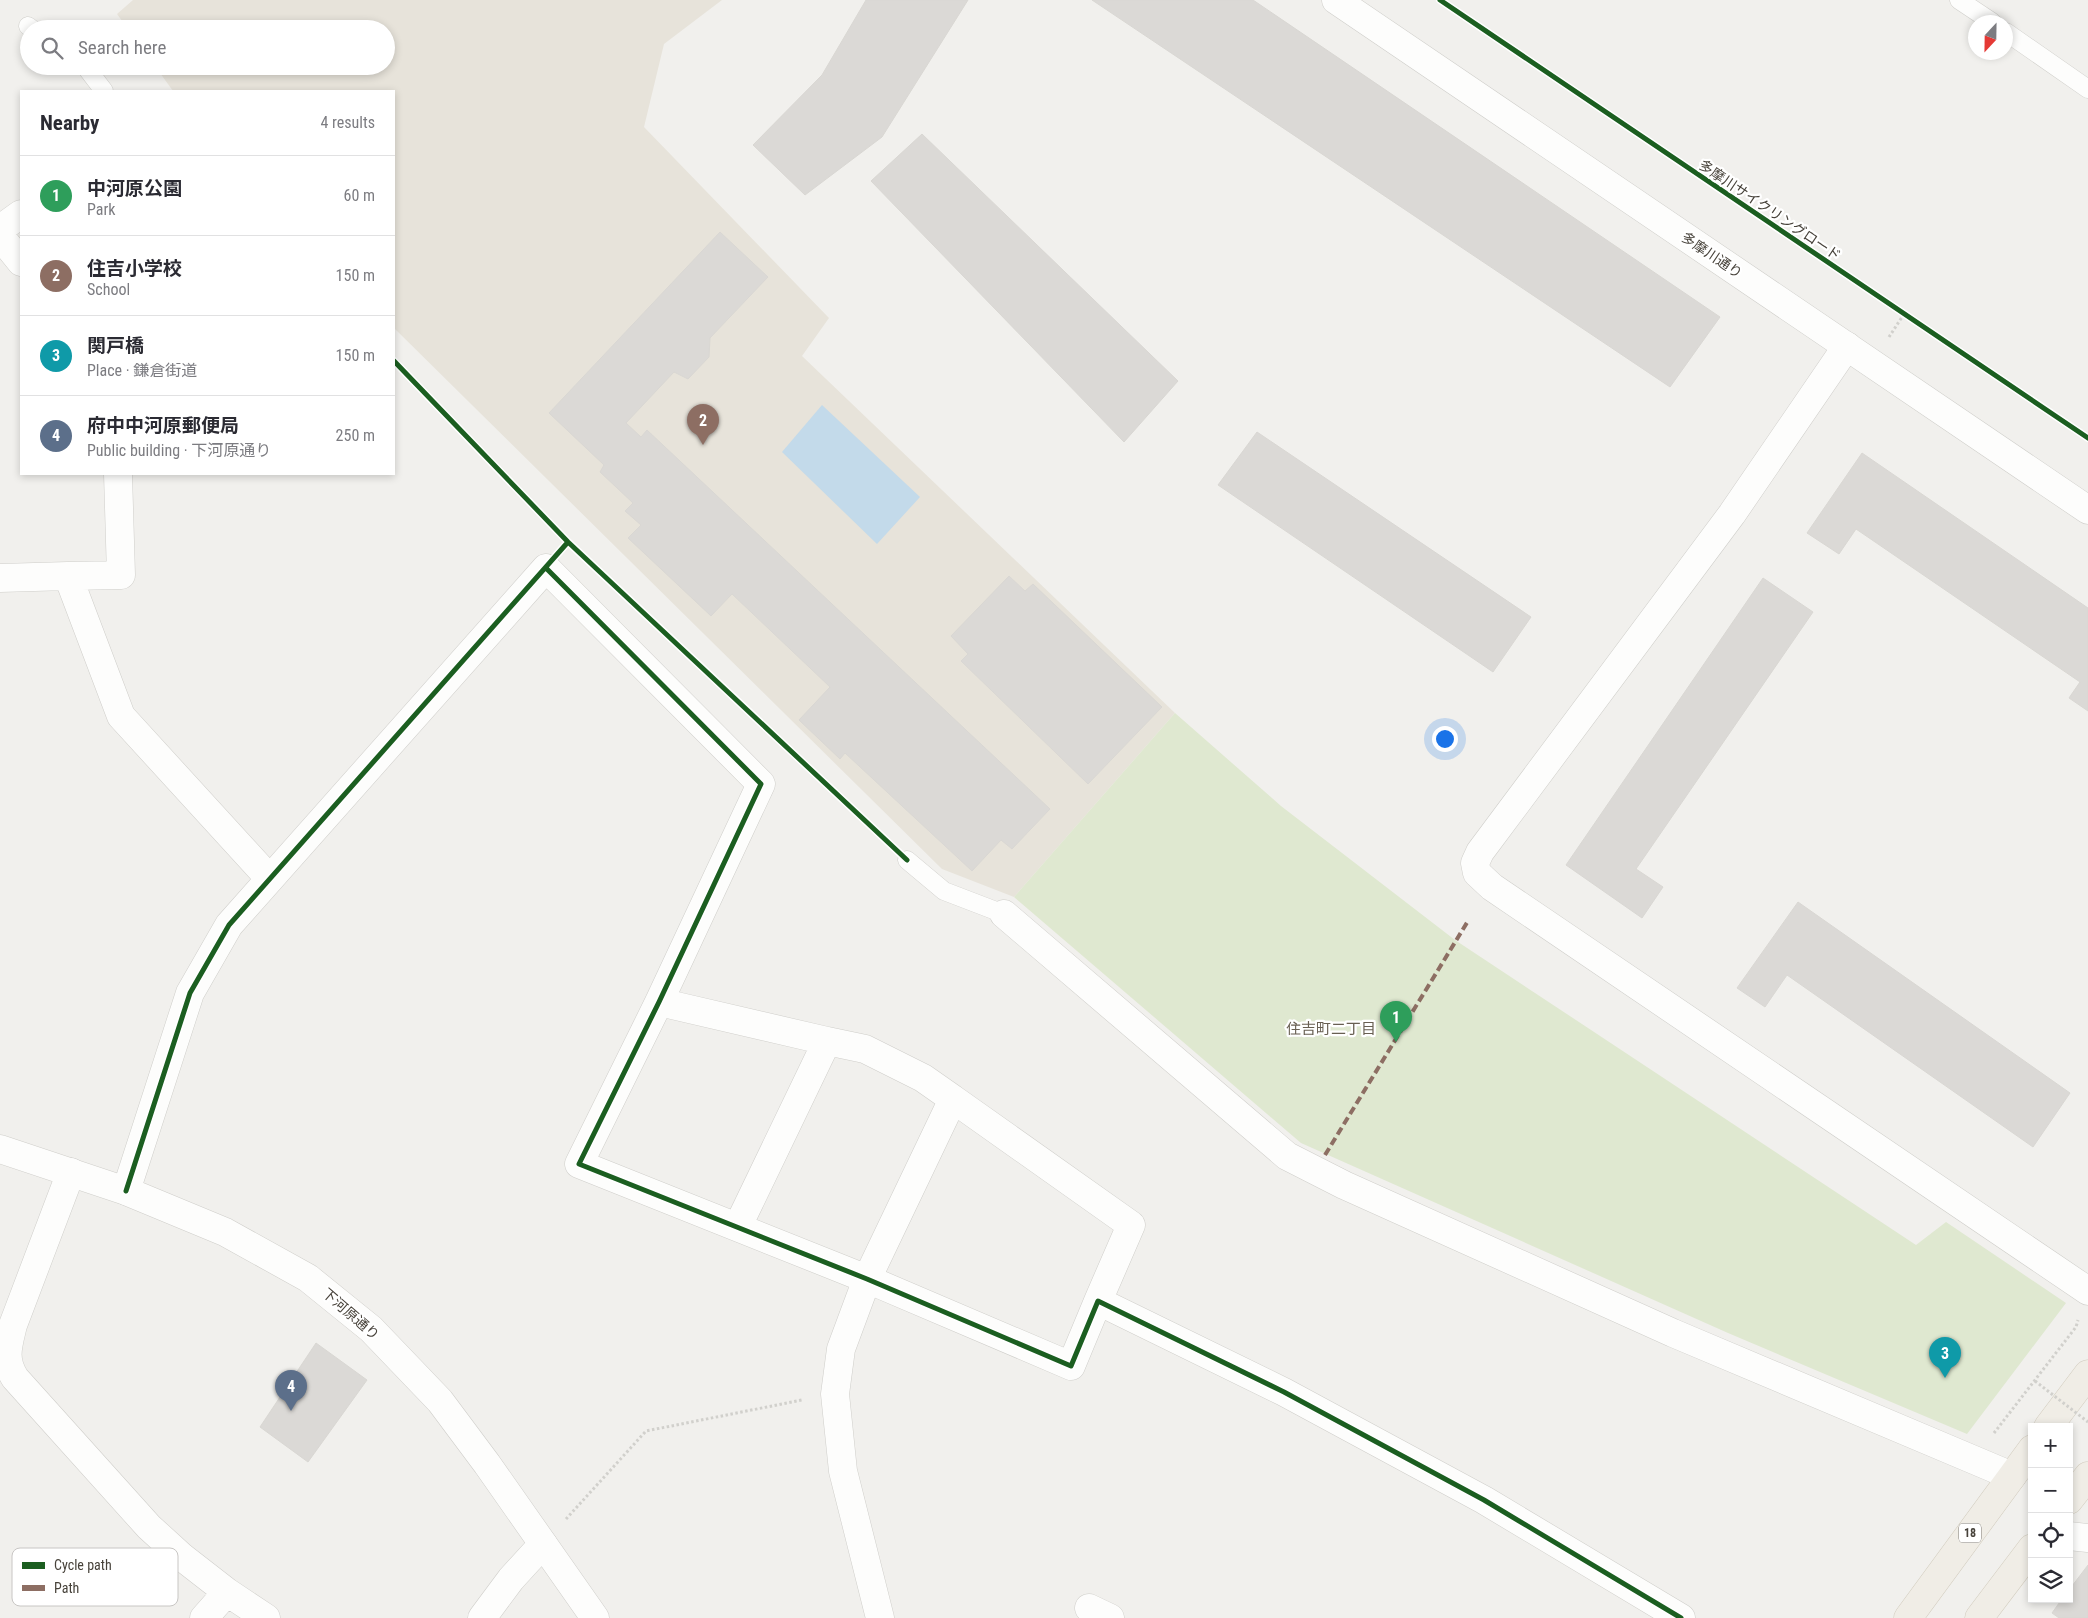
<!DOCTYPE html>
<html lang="en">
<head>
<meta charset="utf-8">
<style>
  :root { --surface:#fff; --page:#f2f2f3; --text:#2b2b33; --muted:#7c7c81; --line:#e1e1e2; --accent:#827f79 }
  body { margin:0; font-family:"Roboto Condensed","Noto Sans JP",sans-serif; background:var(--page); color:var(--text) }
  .controls { position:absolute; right:15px; bottom:15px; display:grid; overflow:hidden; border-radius:0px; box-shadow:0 2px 8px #0003 }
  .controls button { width:45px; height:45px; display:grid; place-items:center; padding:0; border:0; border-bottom:1px solid var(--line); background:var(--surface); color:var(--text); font:25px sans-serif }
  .compass { position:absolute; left:1968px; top:15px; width:45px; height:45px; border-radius:50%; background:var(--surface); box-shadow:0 2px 8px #0003; rotate:202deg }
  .you { position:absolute; left:1444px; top:738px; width:18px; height:18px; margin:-12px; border:4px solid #fff; border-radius:50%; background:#1a73e8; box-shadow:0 0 0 8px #1a73e833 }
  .badge { display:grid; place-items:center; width:32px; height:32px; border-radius:50%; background:var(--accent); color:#fff; font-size:16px; font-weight:700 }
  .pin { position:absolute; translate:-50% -41px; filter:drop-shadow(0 1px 2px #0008) }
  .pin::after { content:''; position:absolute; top:26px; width:18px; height:15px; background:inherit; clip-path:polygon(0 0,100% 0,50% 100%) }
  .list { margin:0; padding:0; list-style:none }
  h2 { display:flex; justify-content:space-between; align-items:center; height:65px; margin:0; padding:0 20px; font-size:21px }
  h2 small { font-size:16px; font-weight:400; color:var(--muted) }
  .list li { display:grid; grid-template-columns:32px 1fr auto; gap:15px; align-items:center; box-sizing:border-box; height:80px; padding:0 20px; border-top:1px solid var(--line) }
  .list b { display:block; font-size:19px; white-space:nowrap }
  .list p { margin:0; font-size:16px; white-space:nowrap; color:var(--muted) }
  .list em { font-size:16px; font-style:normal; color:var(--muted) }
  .icon { flex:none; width:28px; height:28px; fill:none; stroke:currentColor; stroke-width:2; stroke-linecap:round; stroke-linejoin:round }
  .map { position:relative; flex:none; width:2088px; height:1618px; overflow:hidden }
  .search { position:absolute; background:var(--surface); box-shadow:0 2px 8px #0003; left:20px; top:20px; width:375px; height:55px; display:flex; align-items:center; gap:12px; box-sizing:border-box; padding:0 18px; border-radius:28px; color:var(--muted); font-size:19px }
  .panel { position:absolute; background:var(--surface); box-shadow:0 2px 8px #0003; left:20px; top:90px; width:375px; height:385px; border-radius:0px }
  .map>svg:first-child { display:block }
  .education { fill:#e7e3da }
  .green { fill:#dfe8d0 }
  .water { fill:#c3daea }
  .building { fill:#dbd9d6; stroke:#d9d7d3 }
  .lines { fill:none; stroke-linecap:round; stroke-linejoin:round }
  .service-casing { stroke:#cfceca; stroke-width:19 }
  .minor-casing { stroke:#cfceca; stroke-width:29 }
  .tertiary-casing { stroke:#cfceca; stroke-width:29 }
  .primary-casing { stroke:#d1cbbd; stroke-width:29 }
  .path { stroke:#d1d0cc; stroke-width:3; stroke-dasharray:2.5 2.5; stroke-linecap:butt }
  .service { stroke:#fdfdfc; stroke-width:18 }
  .minor { stroke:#fdfdfc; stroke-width:28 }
  .tertiary { stroke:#fdfdfc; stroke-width:28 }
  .primary { stroke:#f0ede6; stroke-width:28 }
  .path-bridge { stroke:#d1d0cc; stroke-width:3; stroke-dasharray:2.5 2.5; stroke-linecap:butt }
  .quiet { stroke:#8d6e63; stroke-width:4; stroke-dasharray:8 4; stroke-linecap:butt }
  .cycleway-casing { stroke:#fff; stroke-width:8 }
  .cycleway { stroke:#1b5e20; stroke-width:5 }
  .labels { text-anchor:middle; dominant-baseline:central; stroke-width:4.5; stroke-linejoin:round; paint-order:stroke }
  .shield { fill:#fff; stroke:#7e7b75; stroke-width:1 }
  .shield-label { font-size:12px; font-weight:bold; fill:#47423a }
  .street-label { font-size:14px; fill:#47423a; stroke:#fff }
  .neighbourhood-label { font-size:15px; fill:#685f52; stroke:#fff }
  .key { fill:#fff; stroke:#c8c6c4; stroke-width:1 }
  .key-label { font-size:14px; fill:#47423a }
</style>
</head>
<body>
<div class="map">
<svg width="2088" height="1618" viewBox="0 0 2088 1618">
  <rect width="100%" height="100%" fill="#f1f0ed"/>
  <path class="education" d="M 133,0 L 722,0 L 664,44 L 644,127 L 829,318 L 802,356 L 1175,713 L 1014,897 L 942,869 L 394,328 L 394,91 L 173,91 L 155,66 L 386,66 L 386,29 L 128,29 L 117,14 Z"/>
  <path class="green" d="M 1175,713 L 1281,806 L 1455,940 L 1916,1245 L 1946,1222 L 2066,1303 L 1967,1434 L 1728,1333 L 1301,1143 L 1014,897 Z"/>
  <path class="water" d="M 822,405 L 920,497 L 877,544 L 782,452 Z"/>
  <path class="building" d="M 866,0 L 968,0 L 882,137 L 805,195 L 753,145 L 822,75 Z
    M 1092,0 L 1253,0 L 1720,317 L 1670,387 Z
    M 922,134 L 1178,381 L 1124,442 L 871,181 Z
    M 720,232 L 768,277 L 710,338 L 709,357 L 688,379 L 674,372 L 626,423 L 641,437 L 647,430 L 1050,809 L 1012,849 L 1001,840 L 972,871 L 845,753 L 840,759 L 799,720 L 830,687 L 732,594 L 711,616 L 628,538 L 641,525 L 625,511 L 633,503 L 600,472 L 604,465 L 549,413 Z
    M 1257,432 L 1531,617 L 1493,672 L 1218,485 Z
    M 1862,453 L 2088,608 L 2088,711 L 2069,698 L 2080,682 L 1856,529 L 1839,554 L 1807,533 Z
    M 1009,576 L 1025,591 L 1033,584 L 1162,707 L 1088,784 L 961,661 L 968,654 L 951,636 Z
    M 1763,578 L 1813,612 L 1636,869 L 1663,887 L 1642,918 L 1566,865 Z
    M 1798,902 L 2070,1093 L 2033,1147 L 1787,975 L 1765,1007 L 1737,988 Z
    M 316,1343 L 367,1380 L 308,1462 L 260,1427 Z
    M 2088,1565 L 2088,1618 L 2059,1618 L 2052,1613 L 2062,1599 L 2069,1599 L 2069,1590 Z"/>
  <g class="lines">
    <defs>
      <path id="service" d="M 1959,0 L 1992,22
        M 28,26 L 32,29
        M 2006,32 L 2088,89
        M 85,66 L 104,91
        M 907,860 L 944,891 L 1004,914"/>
      <path id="minor" d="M 0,229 L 21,214
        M 0,236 L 21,262
        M 1847,346 L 1732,514 L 1480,852 L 1475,863 L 1477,873 L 1492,887 L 2088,1291
        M 68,576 L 121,575 L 118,474
        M 0,578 L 68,576 L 121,716 L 269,878
        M 1004,914 L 1287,1156 L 1344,1185 L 1673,1333 L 2012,1476
        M 659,1002 L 827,1041 L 738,1226
        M 827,1041 L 865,1049 L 923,1078 L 953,1099
        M 71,1172 L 13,1325 C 8,1346 3,1359 15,1378 L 149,1527 L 182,1557 L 227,1592 L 266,1618
        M 126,1191 L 190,993 L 229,925 L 546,568 L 761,784 L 659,1002 L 579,1164 L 867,1279 L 1071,1366 L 1098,1301 L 1284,1392 L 1484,1500 L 1681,1618
        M 2069,1536 L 2088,1538
        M 1089,1608 L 1110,1618
        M 204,1618 L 227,1592
        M 482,1618 L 511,1579 L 543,1544
        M 880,1618 L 843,1471 L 835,1394 L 841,1349 L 867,1279 L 953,1099 L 1131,1225 L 1098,1301"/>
      <path id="tertiary" d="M 1336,0 L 2088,510
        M 0,1149 L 126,1191 L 225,1232 L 308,1278 L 371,1329 L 440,1401 L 487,1464 L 595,1618"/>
      <path id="primary" d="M 2048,1427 L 2088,1374
        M 2069,1500 L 2088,1476
        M 1908,1618 L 2032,1449
        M 1979,1618 L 2032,1548"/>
    </defs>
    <use href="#service" class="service-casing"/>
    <use href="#minor" class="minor-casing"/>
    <use href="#tertiary" class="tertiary-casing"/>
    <use href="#primary" class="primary-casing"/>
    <path class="path" d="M 1889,337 L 1904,314
      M 1994,1433 L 2076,1327 L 2078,1320
      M 566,1519 L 646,1431 L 802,1400"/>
    <use href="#service" class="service"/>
    <use href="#minor" class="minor"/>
    <use href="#tertiary" class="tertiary"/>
    <use href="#primary" class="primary"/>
    <path class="path-bridge" d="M 2035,1381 L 2088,1422"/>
    <path class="quiet" d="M 1325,1155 L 1468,921"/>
    <defs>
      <path id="cycleway" d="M 1440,0 L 2088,438
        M 394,361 L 568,542 L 907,860
        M 546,568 L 761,784 L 659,1002 L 579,1164 L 867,1279 L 1071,1366 L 1098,1301 L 1284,1392 L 1484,1500 L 1681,1618
        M 126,1191 L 190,993 L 229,925 L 568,542"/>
    </defs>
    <use href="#cycleway" class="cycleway-casing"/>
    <use href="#cycleway" class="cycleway"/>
  </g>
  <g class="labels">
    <rect class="shield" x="1959" y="1523.5" width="22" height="19" rx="4"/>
    <g class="shield-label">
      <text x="1970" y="1533">18</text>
    </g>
    <g class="street-label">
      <text transform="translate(1770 210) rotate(34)">多摩川サイクリングロード</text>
      <text transform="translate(1712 255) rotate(34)">多摩川通り</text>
      <text transform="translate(351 1314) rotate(41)">下河原通り</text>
    </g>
    <g class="neighbourhood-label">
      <text x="1331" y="1029">住吉町二丁目</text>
    </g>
  </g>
  <rect x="12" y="1548" width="166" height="58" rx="8" class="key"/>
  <rect x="22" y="1562" width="23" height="7" fill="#1b5e20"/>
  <rect x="22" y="1585" width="23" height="6" fill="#8d6e63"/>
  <g class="key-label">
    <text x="54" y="1570">Cycle path</text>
    <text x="54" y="1593">Path</text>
  </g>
</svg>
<div class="controls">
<button>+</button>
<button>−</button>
<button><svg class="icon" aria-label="locate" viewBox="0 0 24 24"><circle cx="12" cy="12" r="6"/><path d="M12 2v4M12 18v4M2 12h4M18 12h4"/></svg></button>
<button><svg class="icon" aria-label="layers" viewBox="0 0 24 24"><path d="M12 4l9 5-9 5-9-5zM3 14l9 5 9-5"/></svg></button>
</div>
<svg class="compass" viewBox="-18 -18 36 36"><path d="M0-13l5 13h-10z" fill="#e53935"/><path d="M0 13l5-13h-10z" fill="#7c7c81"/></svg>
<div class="you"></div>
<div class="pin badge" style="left:1396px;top:1042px;background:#2e9e5b">1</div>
<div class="pin badge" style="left:703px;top:445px;background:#8d6e63">2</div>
<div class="pin badge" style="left:1945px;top:1378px;background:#0f9aa8">3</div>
<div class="pin badge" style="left:291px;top:1411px;background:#5c6f8a">4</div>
<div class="search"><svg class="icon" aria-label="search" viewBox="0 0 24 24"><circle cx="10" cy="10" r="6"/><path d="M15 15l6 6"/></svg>Search here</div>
<section class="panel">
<h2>Nearby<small>4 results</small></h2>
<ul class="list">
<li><span class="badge" style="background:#2e9e5b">1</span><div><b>中河原公園</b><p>Park</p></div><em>60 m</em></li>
<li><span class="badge" style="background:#8d6e63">2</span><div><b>住吉小学校</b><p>School</p></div><em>150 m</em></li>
<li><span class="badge" style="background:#0f9aa8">3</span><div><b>関戸橋</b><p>Place · 鎌倉街道</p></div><em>150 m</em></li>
<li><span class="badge" style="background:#5c6f8a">4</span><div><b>府中中河原郵便局</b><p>Public building · 下河原通り</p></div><em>250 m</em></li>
</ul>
</section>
</div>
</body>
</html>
